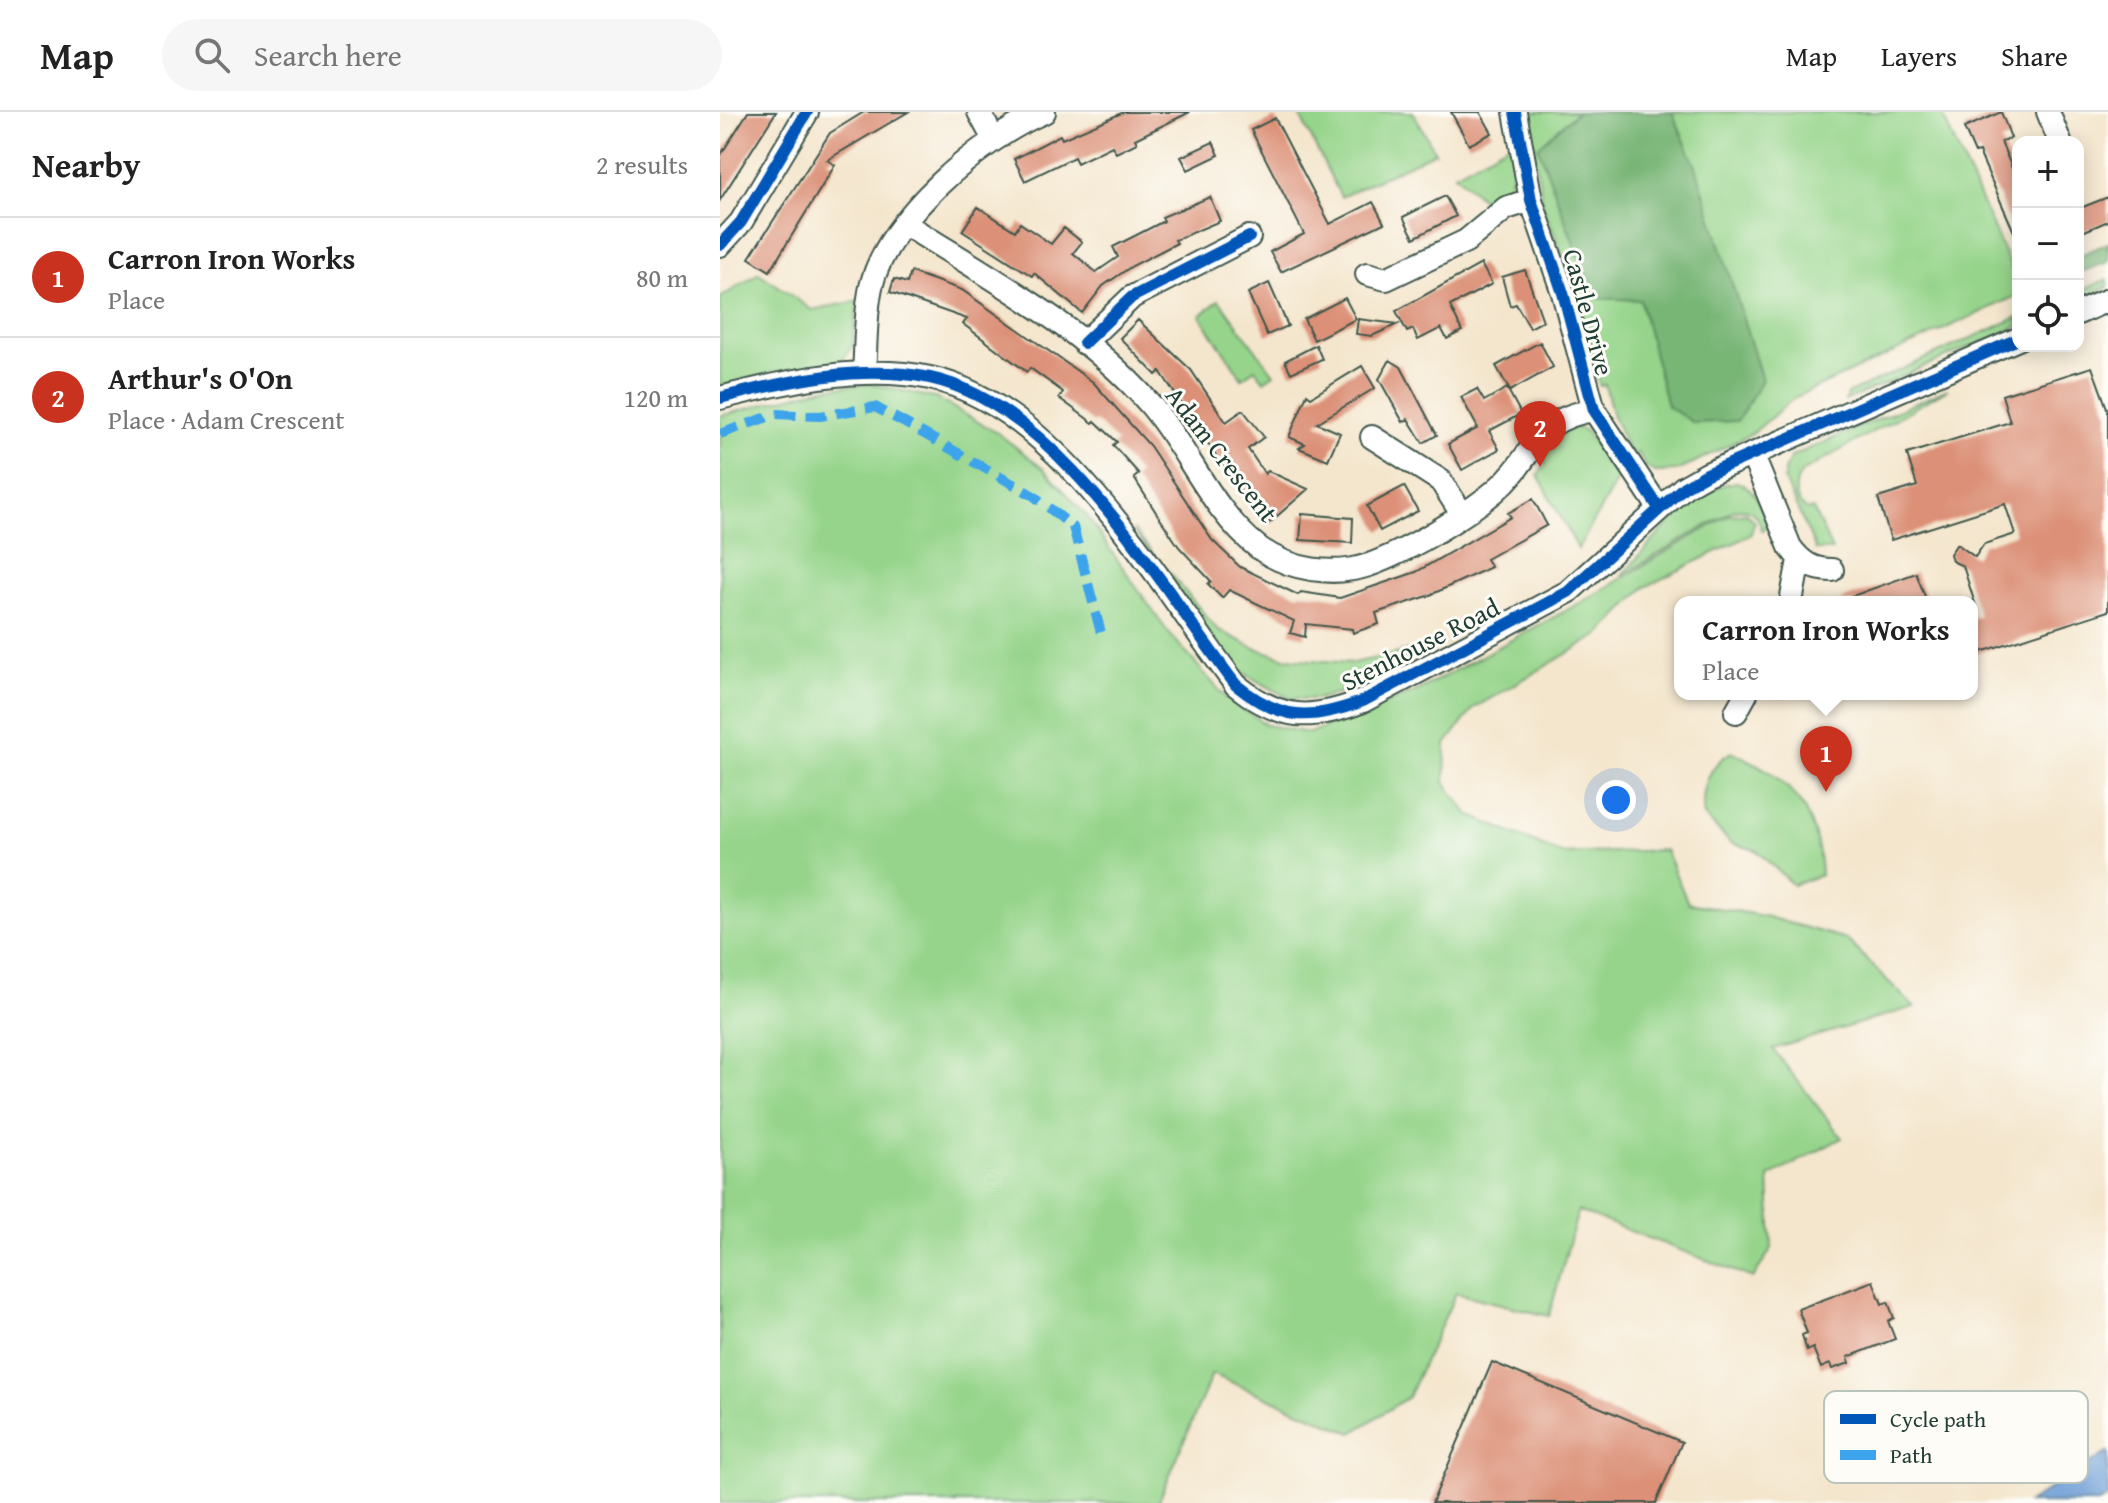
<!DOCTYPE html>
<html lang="en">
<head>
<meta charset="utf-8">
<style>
  :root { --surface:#fff; --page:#f6f6f6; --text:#222; --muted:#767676; --line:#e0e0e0; --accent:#c8321e }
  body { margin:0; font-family:"Gentium Book Plus",serif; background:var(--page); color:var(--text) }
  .controls { position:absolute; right:24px; top:24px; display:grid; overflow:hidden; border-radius:16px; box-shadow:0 4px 20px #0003 }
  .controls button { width:72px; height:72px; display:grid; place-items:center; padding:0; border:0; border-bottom:2px solid var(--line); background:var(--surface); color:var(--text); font:40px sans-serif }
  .you { position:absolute; left:896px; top:688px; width:28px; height:28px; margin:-20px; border:6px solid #fff; border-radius:50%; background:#1a73e8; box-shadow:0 0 0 12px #1a73e833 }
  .badge { display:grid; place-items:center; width:52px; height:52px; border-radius:50%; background:var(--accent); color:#fff; font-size:26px; font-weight:700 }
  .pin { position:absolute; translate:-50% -66px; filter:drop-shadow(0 2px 4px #0008) }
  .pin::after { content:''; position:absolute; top:42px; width:28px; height:24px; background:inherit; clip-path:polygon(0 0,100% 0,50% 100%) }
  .popup { position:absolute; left:954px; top:484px; width:304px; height:104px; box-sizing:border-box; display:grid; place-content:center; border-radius:16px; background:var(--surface); filter:drop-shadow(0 2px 6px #0005); font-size:26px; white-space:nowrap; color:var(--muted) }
  .popup b { font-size:30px; color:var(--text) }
  .popup::after { content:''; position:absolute; left:50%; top:100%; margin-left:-16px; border:16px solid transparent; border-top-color:var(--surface) }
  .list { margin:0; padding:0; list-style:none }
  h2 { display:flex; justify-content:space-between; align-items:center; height:104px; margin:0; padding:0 32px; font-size:34px }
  h2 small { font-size:26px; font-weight:400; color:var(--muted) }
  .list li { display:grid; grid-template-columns:52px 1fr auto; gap:24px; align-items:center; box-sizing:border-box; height:120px; padding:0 32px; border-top:2px solid var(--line) }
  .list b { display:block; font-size:30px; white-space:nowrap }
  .list p { margin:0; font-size:26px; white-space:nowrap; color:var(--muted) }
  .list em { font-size:26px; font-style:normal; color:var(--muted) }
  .icon { flex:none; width:44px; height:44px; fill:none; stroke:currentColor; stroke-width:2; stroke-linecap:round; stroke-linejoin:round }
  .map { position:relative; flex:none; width:1388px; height:1391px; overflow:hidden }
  header { display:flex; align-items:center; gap:48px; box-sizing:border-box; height:112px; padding:0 40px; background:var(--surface); border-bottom:2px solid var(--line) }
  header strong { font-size:38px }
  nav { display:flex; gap:44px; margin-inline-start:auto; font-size:28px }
  .search { width:560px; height:72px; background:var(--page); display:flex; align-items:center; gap:20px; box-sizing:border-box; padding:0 28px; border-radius:44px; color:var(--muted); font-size:30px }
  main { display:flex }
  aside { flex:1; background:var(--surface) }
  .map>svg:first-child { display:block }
  .green { fill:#95d48a; stroke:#5a885f; stroke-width:2 }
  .forest { fill:#78b676; stroke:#4c7a55; stroke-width:2 }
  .water { fill:#6c9dd6; stroke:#466d85; stroke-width:2 }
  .building { fill:#dc9077 }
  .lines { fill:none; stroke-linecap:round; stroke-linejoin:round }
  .minor-casing { stroke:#3f564b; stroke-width:26 }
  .minor { stroke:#fff; stroke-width:22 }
  .quiet { stroke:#3da4eb; stroke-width:10; stroke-dasharray:20 10; stroke-linecap:butt }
  .cycleway-casing { stroke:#fdfcf7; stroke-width:17 }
  .cycleway { stroke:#0057b8; stroke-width:12 }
  .labels { text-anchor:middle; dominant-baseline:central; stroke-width:6; stroke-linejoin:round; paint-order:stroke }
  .street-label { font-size:26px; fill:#1f3d34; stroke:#fdfcf7 }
  .key { fill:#fdfcf7; stroke:#bac3bc; stroke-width:2 }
  .key-label { font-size:22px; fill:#1f3d34 }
</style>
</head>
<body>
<header>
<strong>Map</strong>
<div class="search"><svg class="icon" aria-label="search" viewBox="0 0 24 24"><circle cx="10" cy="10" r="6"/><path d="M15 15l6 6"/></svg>Search here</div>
<nav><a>Map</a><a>Layers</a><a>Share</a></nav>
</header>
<main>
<aside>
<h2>Nearby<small>2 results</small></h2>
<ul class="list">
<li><span class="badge">1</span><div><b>Carron Iron Works</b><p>Place</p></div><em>80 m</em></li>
<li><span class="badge">2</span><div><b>Arthur's O'On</b><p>Place · Adam Crescent</p></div><em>120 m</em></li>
</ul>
</aside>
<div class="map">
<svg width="1388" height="1391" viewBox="0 0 1388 1391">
  <rect width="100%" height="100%" fill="#fdfcf7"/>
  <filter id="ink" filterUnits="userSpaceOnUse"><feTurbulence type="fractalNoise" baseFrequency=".0125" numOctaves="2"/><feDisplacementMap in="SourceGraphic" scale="16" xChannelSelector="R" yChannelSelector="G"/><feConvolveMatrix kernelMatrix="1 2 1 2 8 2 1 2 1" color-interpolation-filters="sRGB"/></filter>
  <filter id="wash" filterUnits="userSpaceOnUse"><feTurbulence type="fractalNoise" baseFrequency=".006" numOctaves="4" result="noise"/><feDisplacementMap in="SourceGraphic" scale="32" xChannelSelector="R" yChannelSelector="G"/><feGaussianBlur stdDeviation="1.8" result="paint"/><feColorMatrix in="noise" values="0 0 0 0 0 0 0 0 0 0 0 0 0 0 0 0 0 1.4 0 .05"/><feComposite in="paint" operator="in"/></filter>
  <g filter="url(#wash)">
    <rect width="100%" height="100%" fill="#f4e6cd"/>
    <path class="green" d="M 578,0 L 693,0 L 715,40 L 621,85 Z
      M 807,0 L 1221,0 L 1298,171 L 1298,183 L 1074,286 L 1033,321 L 957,359 L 935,360 L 926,355 L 918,341 L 910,342 L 893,304 L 885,273 L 880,274 L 842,141 L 824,97 Z
      M 792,30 C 795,50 793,80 773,91 L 762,87 L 735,62 Z
      M 39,161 L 92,198 L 138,189 L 132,235 L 120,253 L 62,259 L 0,274 L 0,186 Z
      M 1388,167 L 1388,175 L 1358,188 L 1358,180 Z
      M 499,188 L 554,262 L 544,269 L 535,257 L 522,266 L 480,204 Z
      M 1298,205 L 1298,214 L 1125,289 L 1127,282 Z
      M 153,272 L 218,287 L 279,322 L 324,357 L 366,403 L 447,519 L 506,586 L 547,613 L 589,621 L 695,580 L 860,491 L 1009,403 L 1026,401 L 1035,410 L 1030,423 L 925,475 L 879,523 L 754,596 L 726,632 L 725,670 L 749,703 L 842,742 L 945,738 L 968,791 L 1044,804 L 1126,827 L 1194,895 L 1053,937 L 1122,1026 L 1049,1065 L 1052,1136 L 1033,1166 L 858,1099 L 829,1204 L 736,1181 L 688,1285 L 632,1321 L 492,1262 L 438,1391 L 0,1391 L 0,304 L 104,276 Z
      M 1228,277 L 1082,360 C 1073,372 1073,390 1087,398 L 1093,397 L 1112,438 L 1096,438 L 1064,367 L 1064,358 L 1072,344 Z
      M 850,314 L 865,318 L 898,366 L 858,437 L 818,363 L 826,351 L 821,345 L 842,318 Z
      M 1017,370 C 1037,376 1041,396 1048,415 L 1041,418 C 1040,401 1027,394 1012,399 L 901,464 C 930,434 973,374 1017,370 Z
      M 413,418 L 497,517 L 532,535 L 565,546 L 633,551 L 688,539 L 687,547 L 629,578 L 597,587 L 569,586 L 515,557 Z
      M 1012,640 C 1071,665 1098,699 1101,763 L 1073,773 L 1036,738 L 1011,731 L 984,704 C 980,678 989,651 1012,640 Z"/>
    <path class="forest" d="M 857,0 L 952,0 L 976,55 L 1042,268 L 1017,309 L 974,311 L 947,294 L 920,188 L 874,186 L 818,35 Z
      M 1388,131 L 1388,150 L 1358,161 L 1358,144 Z"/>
    <path class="water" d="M 1388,1340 L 1388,1386 L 1378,1391 L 1308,1391 Z"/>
    <g id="blocks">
      <path class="building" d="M 28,0 L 56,0 L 0,88 L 0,44 Z
        M 144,0 L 188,0 L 107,48 L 115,53 L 50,159 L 29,146 L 110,21 Z
        M 404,0 L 470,0 L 415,27 L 417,31 L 396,41 L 392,34 L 357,51 L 354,45 L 305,69 L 294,47 L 340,23 L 342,27 Z
        M 731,0 L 760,0 L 772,21 L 749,33 Z
        M 1281,0 L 1291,26 L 1281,30 L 1298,70 L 1298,129 L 1259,40 L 1255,41 L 1244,16 Z
        M 555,6 L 610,112 L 653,90 L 664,111 L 561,160 L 550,140 L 584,122 L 531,18 Z
        M 493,30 L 499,43 L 468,58 L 461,45 Z
        M 725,84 L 736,104 L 694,126 L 683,105 Z
        M 490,85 L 500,109 L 455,128 L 457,131 L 412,154 L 383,174 L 362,201 L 314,161 L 312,164 L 242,119 L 258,95 L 295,119 L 300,111 L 331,132 L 344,116 L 362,130 L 353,141 L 376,160 L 398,145 L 393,135 L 444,109 L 442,105 Z
        M 1388,85 L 1388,109 L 1358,122 L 1358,97 Z
        M 761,152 L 772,172 L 730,194 L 742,219 L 727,227 L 721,216 L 698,228 L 693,217 L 687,220 L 676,199 Z
        M 805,158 L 823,209 L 810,216 L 796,192 L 790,194 L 782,165 Z
        M 191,160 L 242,178 L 373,270 L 430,334 L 492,428 L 520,455 L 578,483 L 581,480 L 620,486 L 696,460 L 791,405 L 788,401 L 813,387 L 827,413 L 766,447 L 771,455 L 708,484 L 656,501 L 659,512 L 633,521 L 632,517 L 586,512 L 585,525 L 570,521 L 574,509 L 509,478 L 502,486 L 488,472 L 491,469 L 459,435 L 439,405 L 414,366 L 419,362 L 393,333 L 397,330 L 375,309 L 373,311 L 339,286 L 343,280 L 310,256 L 307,260 L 243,212 L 247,207 L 170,180 L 174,167 L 187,171 Z
        M 549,171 L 568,214 L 547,223 L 528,181 Z
        M 625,186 L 636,207 L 594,228 L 584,207 Z
        M 638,207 L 678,212 L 652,224 L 636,222 Z
        M 418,208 L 471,258 L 506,310 L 523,298 L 544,325 L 528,337 L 545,362 L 548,359 L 588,377 L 548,412 L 523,384 L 440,259 L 436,263 L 400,226 Z
        M 820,230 L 833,255 L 790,279 L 776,254 Z
        M 596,233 L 602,247 L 571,261 L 565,249 Z
        M 670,248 L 681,255 L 717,323 L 703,331 L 688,307 L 683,310 L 659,267 Z
        M 642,254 L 655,276 L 597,311 L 620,321 L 608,348 L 579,336 L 585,332 L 569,325 L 587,282 L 591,285 Z
        M 1372,255 L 1388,299 L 1388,499 L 1252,543 L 1252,506 L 1259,504 L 1243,454 L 1232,449 L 1230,442 L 1237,432 L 1255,445 L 1264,432 L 1295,422 L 1285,392 L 1171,428 L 1158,386 L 1197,374 L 1187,342 L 1290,310 L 1282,283 Z
        M 787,276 L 801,302 L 769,319 L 779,337 L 742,358 L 728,332 L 758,316 L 741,285 L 757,277 L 764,289 Z
        M 684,374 L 698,399 L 660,419 L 647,394 Z
        M 582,402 L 633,406 L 632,431 L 580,428 Z
        M 1196,461 L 1207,490 L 1122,490 L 1121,488 Z
        M 1153,1169 L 1162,1192 L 1168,1190 L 1174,1206 L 1168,1209 L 1175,1227 L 1128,1245 L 1130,1251 L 1112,1257 L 1110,1252 L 1101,1256 L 1093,1236 L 1087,1239 L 1082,1223 L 1087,1221 L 1078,1197 Z
        M 772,1250 L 962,1330 L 936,1391 L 712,1391 Z"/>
    </g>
  </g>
  <g filter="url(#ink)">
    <use href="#blocks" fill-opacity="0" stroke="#3f564b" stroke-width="2"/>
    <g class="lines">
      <defs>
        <path id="minor" d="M 259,0 L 273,26
          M 795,0 L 811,88 L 843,181 L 874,298 L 939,396
          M 1328,0 L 1340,30
          M 185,112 C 269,165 363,215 429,291 C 468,336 491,399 539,436 C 570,458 613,465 649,453 C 688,439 744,405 775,379 C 818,343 810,308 874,298
          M 0,133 L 21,110 L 87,0
          M 647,162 L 666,167 L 746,129 L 786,96 L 811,88
          M 1358,201 L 1388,188
          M 364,231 L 412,185 L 529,125
          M 144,261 C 146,234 145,202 151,175 C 167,106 262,26 324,0
          M 0,286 C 66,269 142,252 210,266 C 340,294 440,474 516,573 C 560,609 591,609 643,589 L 848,480 L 964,375 L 987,362 L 1298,227
          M 652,325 L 721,369 L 742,402
          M 1032,342 L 1070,435 C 1081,450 1092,458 1112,458
          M 1071,490 L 1079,448
          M 1016,600 L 1026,582"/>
      </defs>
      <use href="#minor" class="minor-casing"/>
      <use href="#minor" class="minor"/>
      <path class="quiet" d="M 0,322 L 56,302 L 100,304 L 155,295 L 183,310 L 314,384 L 353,415 L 381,521"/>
      <defs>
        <path id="cycleway" d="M 795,0 L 811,88 L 843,181 L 874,298 L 939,396
          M 0,133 L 21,110 L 87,0
          M 364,231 L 412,185 L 529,125
          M 0,286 C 66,269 142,252 210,266 C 340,294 440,474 516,573 C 560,609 591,609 643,589 L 848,480 L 964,375 L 987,362 L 1298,227"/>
      </defs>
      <use href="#cycleway" class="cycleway-casing"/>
      <use href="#cycleway" class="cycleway"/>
    </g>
  </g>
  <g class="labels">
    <g class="street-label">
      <text transform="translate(869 200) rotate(75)">Castle Drive</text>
      <text transform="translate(502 342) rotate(52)">Adam Crescent</text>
      <text transform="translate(700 532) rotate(-27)">Stenhouse Road</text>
    </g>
  </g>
  <rect x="1104" y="1279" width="264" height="92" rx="12" class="key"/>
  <rect x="1120" y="1302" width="36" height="10" fill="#0057b8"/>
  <rect x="1120" y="1338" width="36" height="10" fill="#3da4eb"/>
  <g class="key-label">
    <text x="1170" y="1315">Cycle path</text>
    <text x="1170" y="1351">Path</text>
  </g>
</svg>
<div class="controls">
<button>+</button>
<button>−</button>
<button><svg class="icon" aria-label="locate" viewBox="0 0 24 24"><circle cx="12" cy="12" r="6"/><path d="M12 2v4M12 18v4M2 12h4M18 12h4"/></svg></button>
</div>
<div class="you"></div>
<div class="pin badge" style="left:1106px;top:680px">1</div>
<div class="popup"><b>Carron Iron Works</b>Place</div>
<div class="pin badge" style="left:820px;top:355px">2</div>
</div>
</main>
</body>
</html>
